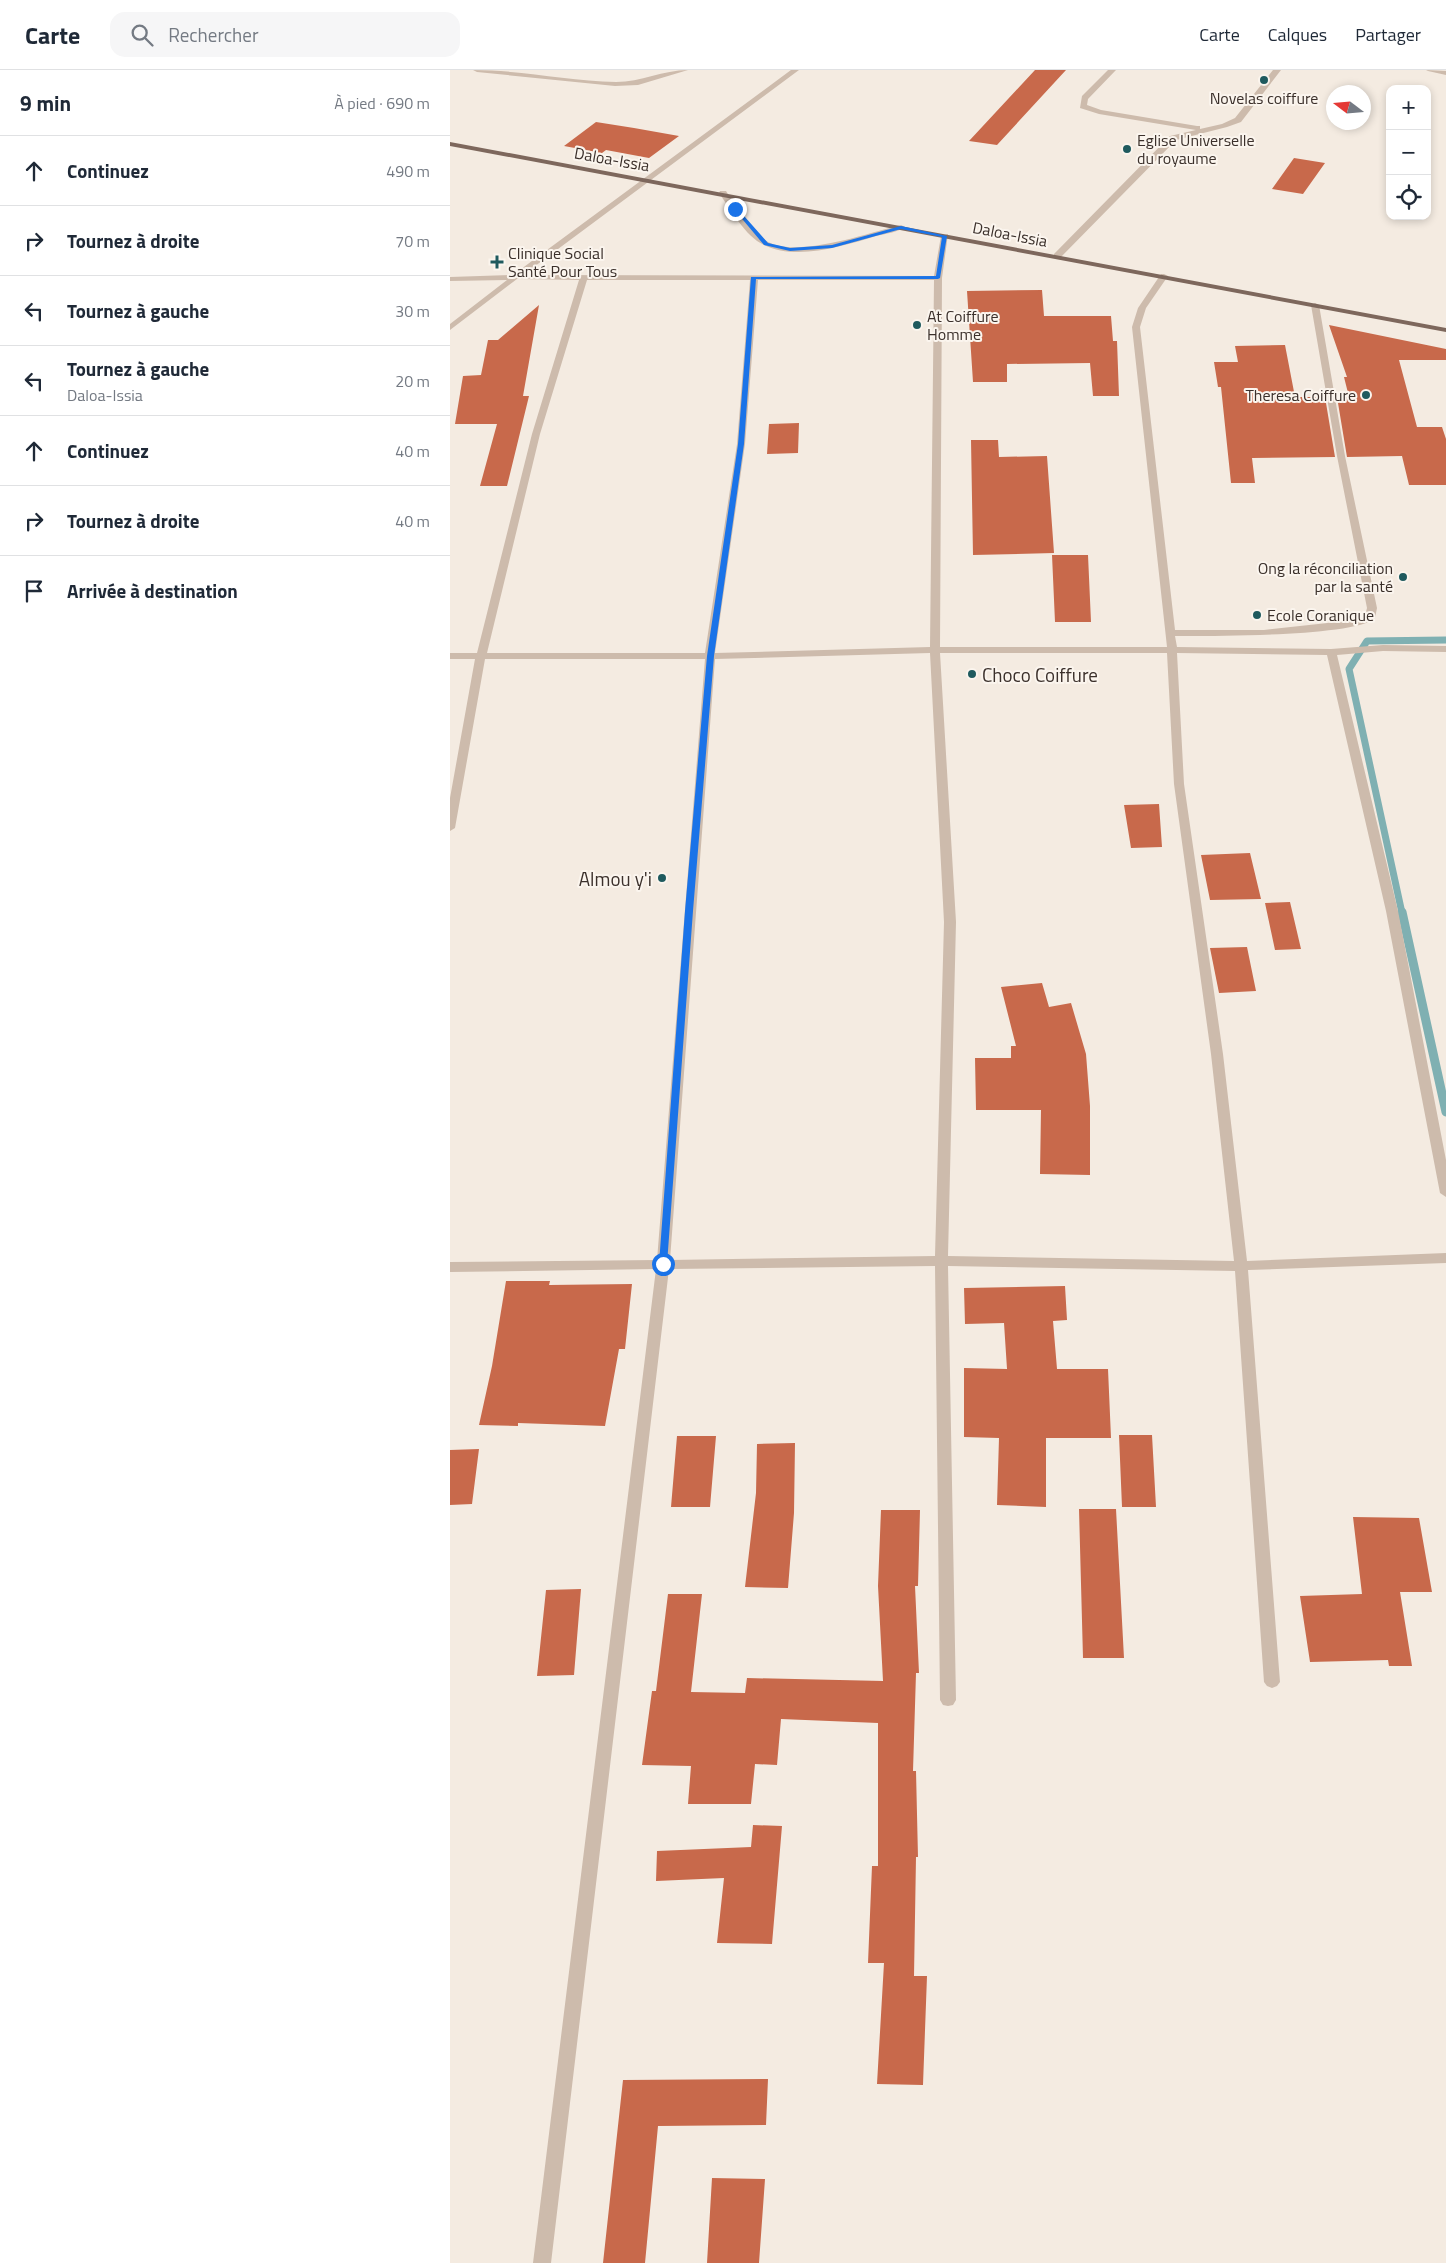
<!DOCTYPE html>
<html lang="fr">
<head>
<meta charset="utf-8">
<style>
  :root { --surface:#fff; --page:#f6f6f7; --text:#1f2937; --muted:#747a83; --line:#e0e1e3 }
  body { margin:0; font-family:"Titillium Web",sans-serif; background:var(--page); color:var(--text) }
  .controls { position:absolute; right:15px; top:15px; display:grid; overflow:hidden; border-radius:10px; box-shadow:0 2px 8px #0003 }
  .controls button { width:45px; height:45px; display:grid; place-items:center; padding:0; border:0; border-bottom:1px solid var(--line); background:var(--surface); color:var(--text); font:25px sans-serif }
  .compass { position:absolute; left:876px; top:15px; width:45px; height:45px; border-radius:50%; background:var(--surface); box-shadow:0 2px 8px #0003; rotate:286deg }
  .stop { position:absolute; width:15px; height:15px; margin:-11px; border:4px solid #1a73e8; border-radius:50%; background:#fff }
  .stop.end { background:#1a73e8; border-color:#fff; box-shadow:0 1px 5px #0008 }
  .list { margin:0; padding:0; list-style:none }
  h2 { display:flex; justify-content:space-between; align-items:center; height:65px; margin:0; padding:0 20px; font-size:21px }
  h2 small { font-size:16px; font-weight:400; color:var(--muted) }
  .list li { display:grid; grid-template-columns:32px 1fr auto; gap:15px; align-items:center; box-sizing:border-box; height:70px; padding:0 20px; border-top:1px solid var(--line) }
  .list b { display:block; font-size:19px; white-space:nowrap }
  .list p { margin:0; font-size:16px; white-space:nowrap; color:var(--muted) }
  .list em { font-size:16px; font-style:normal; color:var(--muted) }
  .icon { flex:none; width:28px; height:28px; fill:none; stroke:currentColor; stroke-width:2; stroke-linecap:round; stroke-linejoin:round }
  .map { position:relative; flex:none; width:996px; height:2193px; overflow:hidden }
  header { display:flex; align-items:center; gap:30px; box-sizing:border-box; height:70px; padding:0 25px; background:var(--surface); border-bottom:1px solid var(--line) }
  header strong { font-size:24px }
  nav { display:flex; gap:28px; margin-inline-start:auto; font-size:18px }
  .search { width:350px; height:45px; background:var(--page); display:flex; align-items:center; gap:12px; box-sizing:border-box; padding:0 18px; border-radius:15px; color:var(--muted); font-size:19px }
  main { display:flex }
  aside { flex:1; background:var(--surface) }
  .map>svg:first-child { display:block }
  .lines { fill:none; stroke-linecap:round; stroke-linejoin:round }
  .stream-far1 { stroke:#7fb0b2; stroke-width:7 }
  .stream { stroke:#7fb0b2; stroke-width:9 }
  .building { fill:#c8694b }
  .minor { fill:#cdbbac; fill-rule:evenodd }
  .major { fill:#7d675c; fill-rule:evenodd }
  .route { fill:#1a73e8 }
  .poi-dot { fill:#1f5a5e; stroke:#fbf5ee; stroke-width:2 }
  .labels { text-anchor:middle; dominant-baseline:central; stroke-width:4; stroke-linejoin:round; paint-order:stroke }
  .far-poi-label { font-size:16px; fill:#3b302b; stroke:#fbf5ee; text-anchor:start }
  .far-street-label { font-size:16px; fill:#3b302b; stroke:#fbf5ee }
  .poi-label { font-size:19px; fill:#3b302b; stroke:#fbf5ee; text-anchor:start }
</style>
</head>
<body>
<header>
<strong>Carte</strong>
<div class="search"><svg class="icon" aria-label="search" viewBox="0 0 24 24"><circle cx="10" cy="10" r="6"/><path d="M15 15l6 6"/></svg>Rechercher</div>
<nav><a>Carte</a><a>Calques</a><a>Partager</a></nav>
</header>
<main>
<aside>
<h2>9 min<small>À pied · 690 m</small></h2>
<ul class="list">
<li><svg class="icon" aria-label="ahead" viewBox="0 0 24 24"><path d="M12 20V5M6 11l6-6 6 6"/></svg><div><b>Continuez</b></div><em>490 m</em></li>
<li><svg class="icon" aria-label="right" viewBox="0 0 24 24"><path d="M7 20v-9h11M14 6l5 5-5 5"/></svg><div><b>Tournez à droite</b></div><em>70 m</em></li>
<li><svg class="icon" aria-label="left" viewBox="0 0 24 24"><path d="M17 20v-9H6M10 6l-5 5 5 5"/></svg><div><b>Tournez à gauche</b></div><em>30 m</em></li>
<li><svg class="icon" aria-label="left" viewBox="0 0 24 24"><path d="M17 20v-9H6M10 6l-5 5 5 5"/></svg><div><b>Tournez à gauche</b><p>Daloa-Issia</p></div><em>20 m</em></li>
<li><svg class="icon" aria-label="ahead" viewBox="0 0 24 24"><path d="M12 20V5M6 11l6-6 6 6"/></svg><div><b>Continuez</b></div><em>40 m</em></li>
<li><svg class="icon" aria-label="right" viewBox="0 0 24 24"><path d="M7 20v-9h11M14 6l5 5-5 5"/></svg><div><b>Tournez à droite</b></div><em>40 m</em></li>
<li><svg class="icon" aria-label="arrive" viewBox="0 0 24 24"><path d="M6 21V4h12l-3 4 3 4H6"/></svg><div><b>Arrivée à destination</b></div></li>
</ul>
</aside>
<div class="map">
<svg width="996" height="2193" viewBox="0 0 996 2193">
  <rect width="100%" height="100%" fill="#f4ebe1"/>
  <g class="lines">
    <path class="stream-far1" d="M 952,843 L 899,599 L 917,571 L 996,570"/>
    <path class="stream" d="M 952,842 L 996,1042"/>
  </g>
  <path class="building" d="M 585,0 L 616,0 L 547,75 L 519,71 Z
    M 146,52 L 184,58 L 229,66 L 199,88 L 156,80 L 152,83 L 114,76 Z
    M 844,88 L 875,93 L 853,124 L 822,119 Z
    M 592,220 L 594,246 L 661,246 L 663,271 L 667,271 L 669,326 L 643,326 L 640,293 L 557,294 L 557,312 L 523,312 L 517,221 Z
    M 89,235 L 73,326 L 79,326 L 57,416 L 30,416 L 47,354 L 5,354 L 13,306 L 31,305 L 38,270 L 48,270 Z
    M 879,255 L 996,279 L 996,290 L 949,290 L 967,357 L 992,357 L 996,369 L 996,415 L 959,415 L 952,386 L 897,387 L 887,327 L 899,327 L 894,307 L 897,307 Z
    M 835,275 L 845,327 L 875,327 L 885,387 L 802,388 L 805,413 L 781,413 L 771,317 L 768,317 L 764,292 L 788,292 L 785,276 Z
    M 349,353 L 348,383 L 317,384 L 319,354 Z
    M 521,370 L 548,370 L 549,387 L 597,386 L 604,483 L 523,485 Z
    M 602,485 L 638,485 L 641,552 L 605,552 Z
    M 709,734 L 712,777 L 681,778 L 674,735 Z
    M 800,783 L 811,829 L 760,830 L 751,785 Z
    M 840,832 L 851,879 L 825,880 L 815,833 Z
    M 797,877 L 806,921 L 769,923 L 760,878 Z
    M 592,913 L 599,937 L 621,933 L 636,984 L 640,1036 L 640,1105 L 590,1104 L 591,1040 L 526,1040 L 525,988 L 561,988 L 561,976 L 566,976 L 551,917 Z
    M 56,1211 L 100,1211 L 99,1215 L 182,1214 L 175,1279 L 169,1279 L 155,1356 L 68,1353 L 68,1356 L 29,1355 L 42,1296 Z
    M 615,1216 L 617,1250 L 603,1251 L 607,1299 L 658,1299 L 661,1368 L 596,1368 L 596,1437 L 547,1435 L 549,1368 L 514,1367 L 514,1298 L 557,1299 L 554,1253 L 515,1254 L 514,1218 Z
    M 669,1365 L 702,1365 L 706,1437 L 672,1437 Z
    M 227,1366 L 266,1366 L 260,1437 L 221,1437 Z
    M 345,1373 L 344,1443 L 338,1518 L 295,1517 L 306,1423 L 307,1374 Z
    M 29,1379 L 22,1434 L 0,1435 L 0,1380 Z
    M 629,1439 L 666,1439 L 674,1588 L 633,1588 Z
    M 431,1440 L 470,1440 L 468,1516 L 465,1516 L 469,1603 L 466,1603 L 463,1701 L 466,1701 L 468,1787 L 466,1787 L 464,1906 L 477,1906 L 473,2015 L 427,2014 L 434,1893 L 418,1893 L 422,1796 L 428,1796 L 428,1653 L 331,1649 L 327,1695 L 305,1694 L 301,1734 L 238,1734 L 241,1696 L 192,1695 L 202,1621 L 206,1621 L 218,1524 L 252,1524 L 241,1622 L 295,1623 L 297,1608 L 433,1611 L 428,1516 Z
    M 903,1447 L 969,1448 L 982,1522 L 950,1522 L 962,1596 L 939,1596 L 938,1590 L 860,1592 L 850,1526 L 912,1524 Z
    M 131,1519 L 124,1605 L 87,1606 L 96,1520 Z
    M 303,1755 L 332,1756 L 322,1874 L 267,1873 L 274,1808 L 206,1811 L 207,1781 L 301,1777 Z
    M 318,2009 L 316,2055 L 208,2056 L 195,2193 L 153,2193 L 173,2010 Z
    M 262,2108 L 315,2109 L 309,2193 L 257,2193 Z"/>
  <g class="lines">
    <path class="minor" d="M 23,0 C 71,0 118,11 166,12 C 191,12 213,0 238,0 L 188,15 L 165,16 L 27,2 Z
      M 341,0 L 349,0 L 73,205 L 484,206 L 491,166 L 498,164 L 492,208 L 490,577 L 717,577 L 682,257 L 688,238 L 711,204 L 714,204 L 718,206 L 696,238 L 690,257 L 725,560 L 814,560 L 905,550 L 915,546 L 917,538 L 887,386 L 861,235 L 865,233 L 869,235 L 895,386 L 927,538 L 925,548 C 905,567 759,566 725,566 L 727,577 L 881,579 L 933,575 L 996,576 L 996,582 L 933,581 L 887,585 L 948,841 L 996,1090 L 996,1127 L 990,1123 L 936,841 L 877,585 L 727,583 L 734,714 L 773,984 L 797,1191 L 996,1183 L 996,1193 L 798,1200 L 830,1612 L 827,1616 L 822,1618 L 817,1616 L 814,1612 L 785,1201 L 498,1196 L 506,1630 L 503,1635 L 498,1636 L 493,1635 L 490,1630 L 485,1196 L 219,1199 L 101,2193 L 83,2193 L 206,1199 L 0,1202 L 0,1192 L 207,1190 L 255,589 L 35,589 L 5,758 L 0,761 L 0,728 L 25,589 L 0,589 L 0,583 L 27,583 L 82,364 L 129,210 L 67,209 L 0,260 L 0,254 L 57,210 L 0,211 L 0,207 L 63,205 ZM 137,210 L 300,210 L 287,374 L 255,583 L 37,583 L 90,364 ZM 308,210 L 484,210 L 480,577 L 265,583 L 295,374 ZM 480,583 L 494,852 L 485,1186 L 220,1190 L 265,589 ZM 490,583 L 717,583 L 724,714 L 761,984 L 784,1191 L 498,1186 L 506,852 Z
      M 658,0 L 666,0 L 638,29 L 637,35 L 651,40 L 747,56 L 750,56 L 750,59 L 772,54 L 785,48 L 823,0 L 831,0 L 791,52 L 777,57 L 726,70 L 610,188 L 604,188 L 604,184 L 720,66 L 746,60 L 649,44 L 630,38 L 632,26 Z
      M 976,0 L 996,1 L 996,5 L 978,1 Z
      M 270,121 L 276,121 C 287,138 300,162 318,172 C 349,188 418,163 451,155 L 455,157 C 448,162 435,164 426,166 C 393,176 347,191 314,175 C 295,166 281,140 269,123 Z"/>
    <path class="major" d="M 0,72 L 996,258 L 996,262 L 0,76 Z"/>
  </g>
  <path class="route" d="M 283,138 L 287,138 L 318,173 L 340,178 L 382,175 L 451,156 L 497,166 L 490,208 L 488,209 L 306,209 L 294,374 L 264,586 L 243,841 L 217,1194 L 213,1198 L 209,1194 L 235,841 L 257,586 L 288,374 L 301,207 L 486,206 L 492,167 L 451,159 L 382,178 L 340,181 L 314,175 Z"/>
  <g class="poi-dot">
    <circle cx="814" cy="10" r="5"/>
    <circle cx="677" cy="79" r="5"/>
    <path d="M44.5 184.5h5v5h5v5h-5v5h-5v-5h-5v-5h5z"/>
    <circle cx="467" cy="255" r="5"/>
    <circle cx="916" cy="325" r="5"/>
    <circle cx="953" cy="507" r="5"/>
    <circle cx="807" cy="545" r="5"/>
    <circle cx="522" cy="604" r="5"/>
    <circle cx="212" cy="808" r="5"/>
  </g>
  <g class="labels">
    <g class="far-poi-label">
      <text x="814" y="28" text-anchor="middle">Novelas coiffure</text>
      <text x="687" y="70">Eglise Universelle<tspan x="687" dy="18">du royaume</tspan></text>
      <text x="58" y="183">Clinique Social<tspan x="58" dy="18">Santé Pour Tous</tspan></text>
      <text x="477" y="246">At Coiffure<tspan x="477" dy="18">Homme</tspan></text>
      <text x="906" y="325" text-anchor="end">Theresa Coiffure</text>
      <text x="943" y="498" text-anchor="end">Ong la réconciliation<tspan x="943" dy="18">par la santé</tspan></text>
      <text x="817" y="545">Ecole Coranique</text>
    </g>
    <g class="far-street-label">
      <text transform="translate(162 89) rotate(10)">Daloa-Issia</text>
      <text transform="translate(560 164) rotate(11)">Daloa-Issia</text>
    </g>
    <g class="poi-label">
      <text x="532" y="604">Choco Coiffure</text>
      <text x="202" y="808" text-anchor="end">Almou y'i</text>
    </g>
  </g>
</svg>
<div class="controls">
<button>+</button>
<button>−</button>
<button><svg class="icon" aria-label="locate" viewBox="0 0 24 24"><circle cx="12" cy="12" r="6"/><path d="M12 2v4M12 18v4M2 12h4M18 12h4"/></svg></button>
</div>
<svg class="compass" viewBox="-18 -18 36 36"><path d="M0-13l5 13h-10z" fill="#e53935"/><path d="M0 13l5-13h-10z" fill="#747a83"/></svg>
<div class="stop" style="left:213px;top:1194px"></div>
<div class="stop end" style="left:285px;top:139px"></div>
</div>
</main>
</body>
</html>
